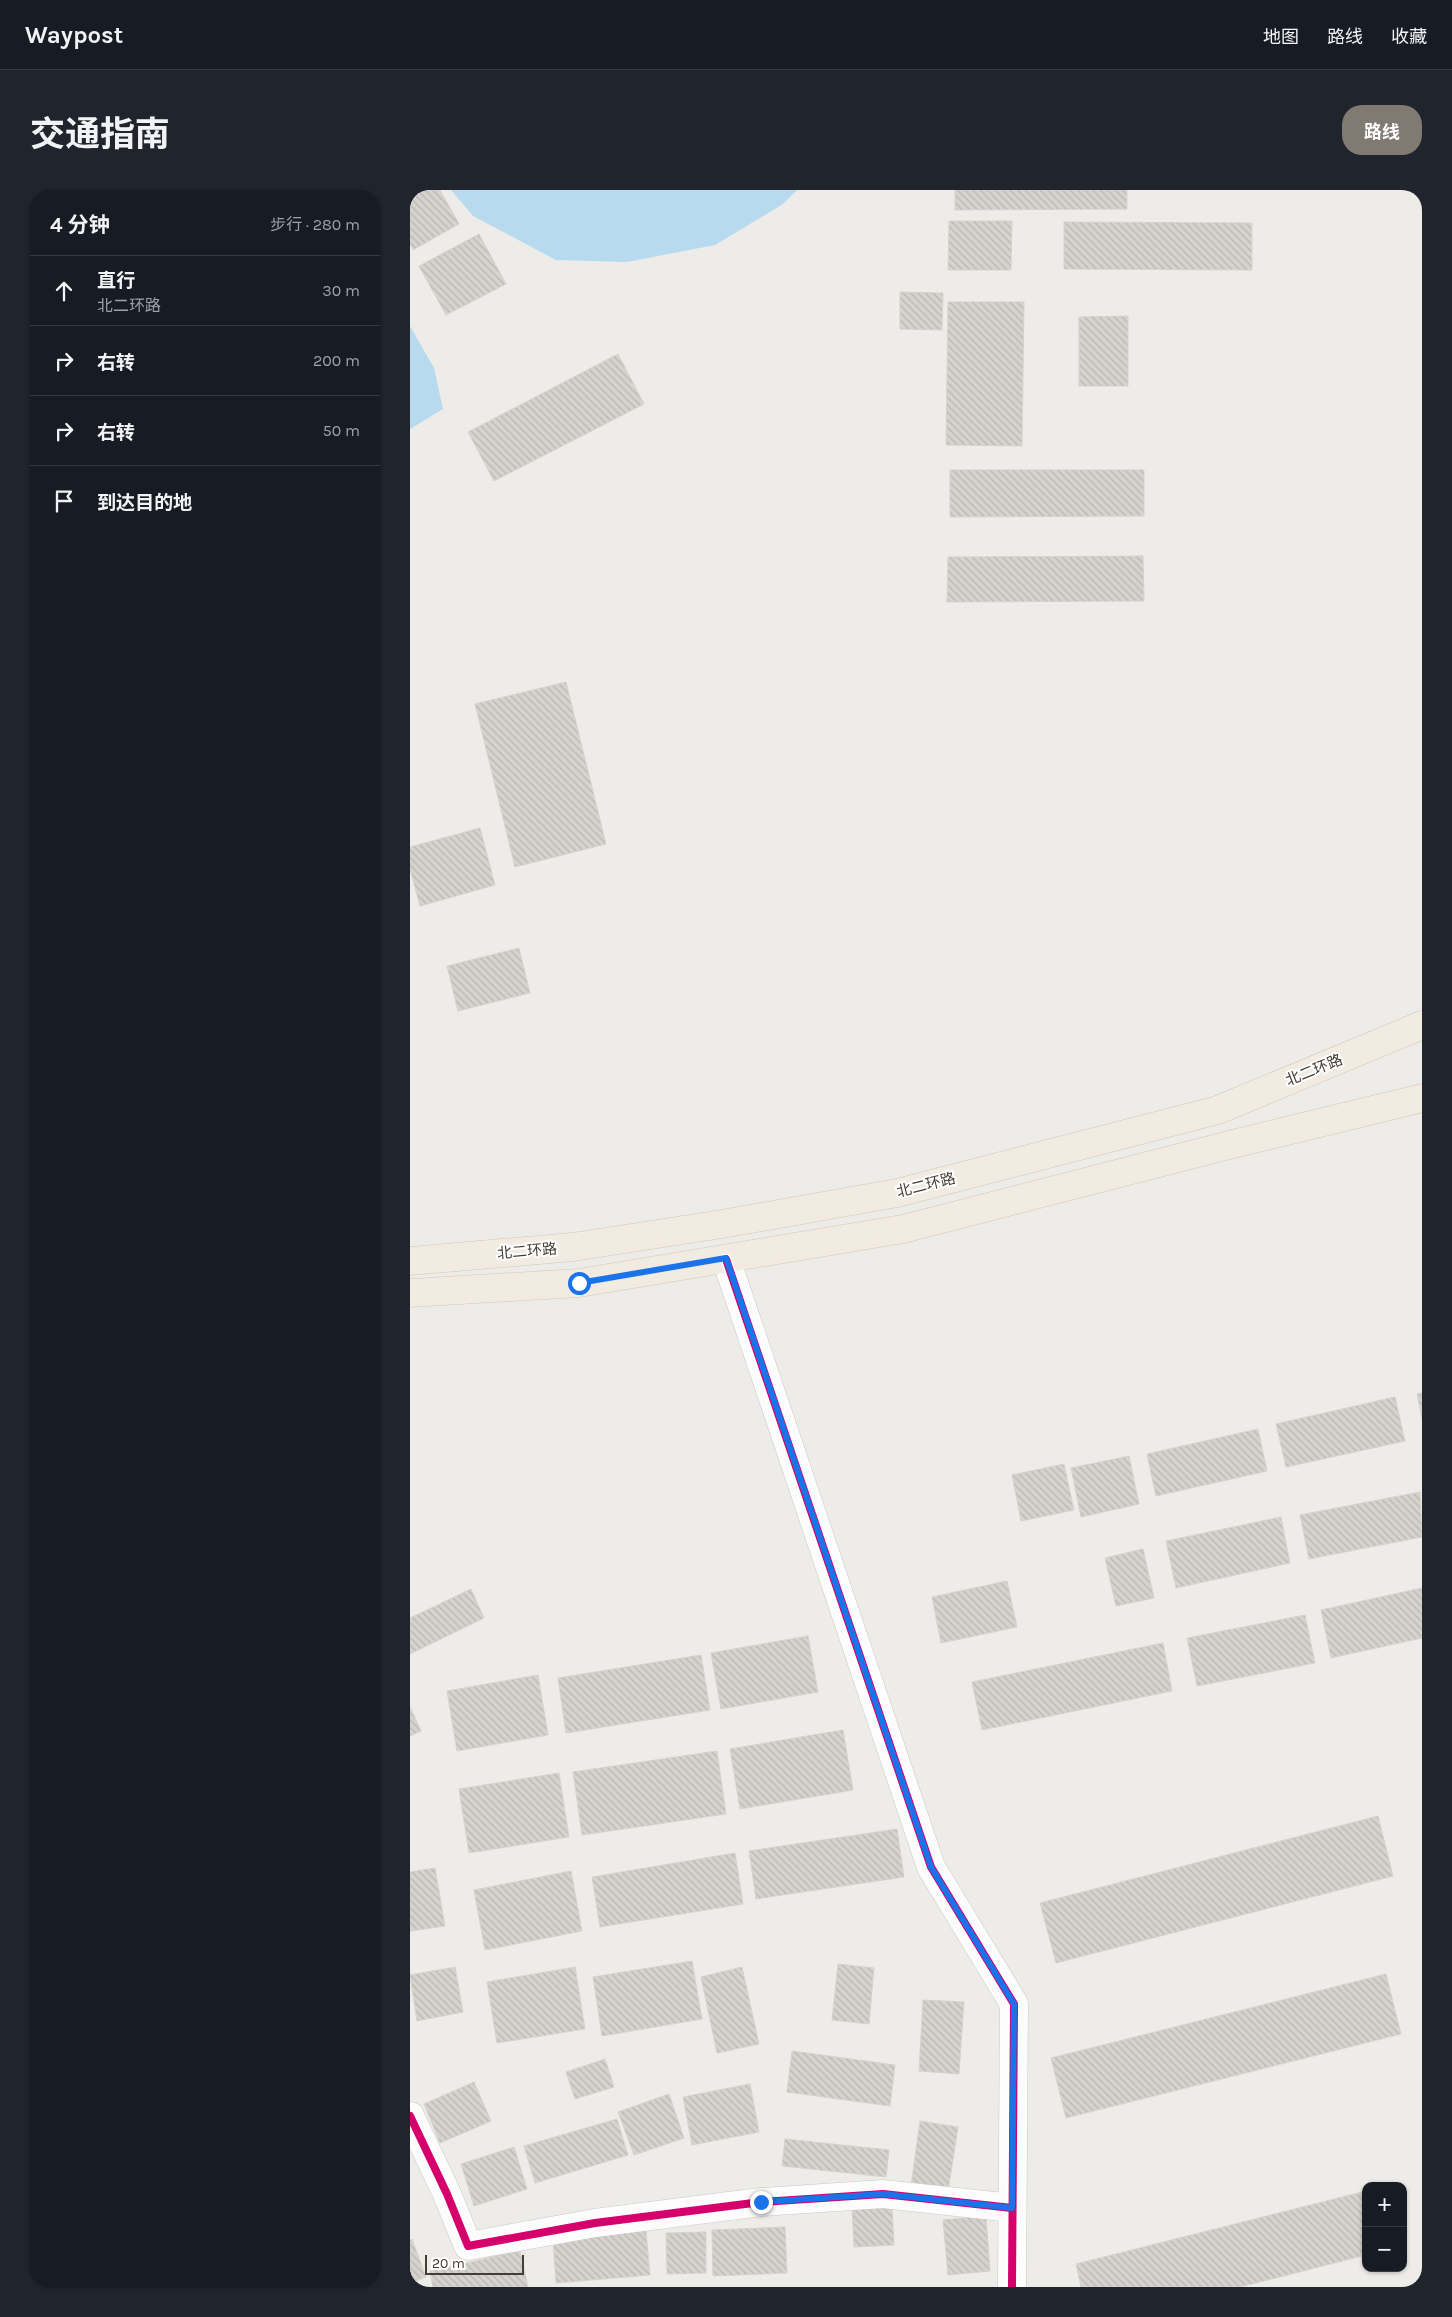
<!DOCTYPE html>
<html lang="zh">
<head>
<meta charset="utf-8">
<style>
  :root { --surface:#171b24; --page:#20242c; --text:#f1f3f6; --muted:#9ea1a6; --line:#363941; --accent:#807a73 }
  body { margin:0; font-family:Karla,"Noto Sans SC",sans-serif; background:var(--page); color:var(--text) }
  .controls { position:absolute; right:15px; bottom:15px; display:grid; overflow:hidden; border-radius:10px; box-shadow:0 1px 4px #0004 }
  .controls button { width:45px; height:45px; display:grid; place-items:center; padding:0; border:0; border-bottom:1px solid var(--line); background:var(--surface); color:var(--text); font:25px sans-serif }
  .scale { position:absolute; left:15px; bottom:12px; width:99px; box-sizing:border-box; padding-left:5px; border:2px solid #443d34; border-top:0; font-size:14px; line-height:18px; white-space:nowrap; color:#443d34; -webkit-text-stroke:4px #fff; paint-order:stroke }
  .stop { position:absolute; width:15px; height:15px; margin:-11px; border:4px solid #1a73e8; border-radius:50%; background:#fff }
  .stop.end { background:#1a73e8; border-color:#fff; box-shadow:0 1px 5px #0008 }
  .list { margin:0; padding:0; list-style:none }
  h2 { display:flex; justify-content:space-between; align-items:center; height:65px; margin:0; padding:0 20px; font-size:21px }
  h2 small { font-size:16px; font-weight:400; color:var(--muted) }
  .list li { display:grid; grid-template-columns:32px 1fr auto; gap:15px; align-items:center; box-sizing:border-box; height:70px; padding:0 20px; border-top:1px solid var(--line) }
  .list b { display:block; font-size:19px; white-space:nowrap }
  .list p { margin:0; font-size:16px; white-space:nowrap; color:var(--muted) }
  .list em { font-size:16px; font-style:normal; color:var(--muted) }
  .icon { flex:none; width:28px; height:28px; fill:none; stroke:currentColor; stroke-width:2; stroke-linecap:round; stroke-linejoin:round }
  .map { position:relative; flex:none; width:1012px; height:2097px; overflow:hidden; border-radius:20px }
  header { display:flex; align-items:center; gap:30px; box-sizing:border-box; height:70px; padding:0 25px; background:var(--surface); border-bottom:1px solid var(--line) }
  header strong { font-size:24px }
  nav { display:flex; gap:28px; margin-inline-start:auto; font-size:18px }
  .intro { display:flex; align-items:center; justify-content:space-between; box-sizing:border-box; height:120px; padding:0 30px }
  h1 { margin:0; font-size:35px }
  .button { padding:12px 22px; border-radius:20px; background:var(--accent); color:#fff; font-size:18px; font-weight:700 }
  main { display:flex; gap:30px; padding:0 30px }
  aside { flex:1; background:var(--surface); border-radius:20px; box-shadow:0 1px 4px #0004 }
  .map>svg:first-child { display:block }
  .water { fill:#b7daee }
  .building { fill:url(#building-back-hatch); stroke:#d6d3ce }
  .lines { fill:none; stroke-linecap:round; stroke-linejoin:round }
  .minor-casing { stroke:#cbc8c4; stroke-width:29 }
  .major-casing { stroke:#d1c7b5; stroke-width:29 }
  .minor { stroke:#fcfcfc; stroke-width:28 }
  .major { stroke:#f1ebe2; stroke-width:28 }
  .cycleway-casing { stroke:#fff; stroke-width:11 }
  .cycleway { stroke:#d6006c; stroke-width:8 }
  .route { stroke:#1a73e8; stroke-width:6 }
  .labels { text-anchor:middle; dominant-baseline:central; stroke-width:4; stroke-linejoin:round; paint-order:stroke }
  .street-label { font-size:15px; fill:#443d34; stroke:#fff }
</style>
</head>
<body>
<header>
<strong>Waypost</strong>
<nav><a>地图</a><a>路线</a><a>收藏</a></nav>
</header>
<div class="intro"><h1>交通指南</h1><a class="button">路线</a></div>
<main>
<aside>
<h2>4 分钟<small>步行 · 280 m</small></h2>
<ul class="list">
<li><svg class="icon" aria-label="ahead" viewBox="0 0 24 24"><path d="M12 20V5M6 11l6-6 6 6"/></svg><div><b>直行</b><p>北二环路</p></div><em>30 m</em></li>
<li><svg class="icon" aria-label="right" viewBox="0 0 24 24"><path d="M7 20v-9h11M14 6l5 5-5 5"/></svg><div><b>右转</b></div><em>200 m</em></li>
<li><svg class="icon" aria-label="right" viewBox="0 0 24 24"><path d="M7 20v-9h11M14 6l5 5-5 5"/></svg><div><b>右转</b></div><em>50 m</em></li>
<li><svg class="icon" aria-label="arrive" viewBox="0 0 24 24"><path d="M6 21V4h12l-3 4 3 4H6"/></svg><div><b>到达目的地</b></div></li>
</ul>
</aside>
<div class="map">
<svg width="1012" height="2097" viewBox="0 0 1012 2097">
  <defs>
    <pattern id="building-back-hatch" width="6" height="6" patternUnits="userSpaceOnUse" patternTransform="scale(1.25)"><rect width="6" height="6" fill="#d6d3cf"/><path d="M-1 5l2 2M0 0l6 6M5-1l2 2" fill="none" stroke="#b9b6b2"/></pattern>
  </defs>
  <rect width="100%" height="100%" fill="#eeece8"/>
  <path class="water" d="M 41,0 L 387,0 L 373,14 L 305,55 L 217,72 L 146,70 L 63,26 Z
    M 0,136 L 24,178 L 33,219 L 0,239 Z"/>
  <path class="building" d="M 6,0 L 30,0 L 49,34 L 3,60 L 0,54 L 0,3 Z
    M 545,0 L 717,0 L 717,19 L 545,20 Z
    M 539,31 L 602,31 L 601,80 L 538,80 Z
    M 654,32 L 842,33 L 842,80 L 654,79 Z
    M 69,44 L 96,94 L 36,125 L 9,76 Z
    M 490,102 L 533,103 L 532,140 L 490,139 Z
    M 538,112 L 614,112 L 612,256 L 536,255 Z
    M 718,126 L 718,196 L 669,196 L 669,127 Z
    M 208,164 L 234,214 L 84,291 L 58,242 Z
    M 540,280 L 734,280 L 734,326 L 540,327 Z
    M 733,366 L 734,411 L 537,412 L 538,367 Z
    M 156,492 L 196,654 L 105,677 L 65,514 Z
    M 70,638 L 85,695 L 10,716 L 0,679 L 0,657 Z
    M 109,758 L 120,803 L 48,821 L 37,776 Z
    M 1012,1203 L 1012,1228 L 1007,1204 Z
    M 985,1207 L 995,1251 L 876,1277 L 866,1234 Z
    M 848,1239 L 857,1281 L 746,1306 L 737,1264 Z
    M 719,1266 L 729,1314 L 671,1327 L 661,1278 Z
    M 654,1274 L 664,1320 L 611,1331 L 602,1285 Z
    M 1010,1302 L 1012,1347 L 899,1369 L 890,1325 Z
    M 871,1327 L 880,1373 L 766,1398 L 756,1351 Z
    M 733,1359 L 744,1408 L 706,1416 L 695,1368 Z
    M 597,1391 L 607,1437 L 531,1453 L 522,1407 Z
    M 1012,1398 L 1012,1448 L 921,1468 L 911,1420 Z
    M 61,1399 L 74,1428 L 0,1464 L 0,1428 Z
    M 895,1425 L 905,1473 L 787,1496 L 777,1448 Z
    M 398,1446 L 408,1502 L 311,1519 L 301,1463 Z
    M 753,1453 L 762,1501 L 572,1540 L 562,1492 Z
    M 291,1465 L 300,1520 L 156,1543 L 148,1488 Z
    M 128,1485 L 138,1545 L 47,1561 L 37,1501 Z
    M 0,1517 L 11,1541 L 0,1546 Z
    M 433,1540 L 443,1600 L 330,1619 L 320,1559 Z
    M 307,1561 L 316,1624 L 172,1645 L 163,1582 Z
    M 149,1583 L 159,1647 L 59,1663 L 49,1599 Z
    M 968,1626 L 983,1686 L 646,1773 L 630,1713 Z
    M 487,1639 L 494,1687 L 346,1709 L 339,1661 Z
    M 325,1663 L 333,1714 L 190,1737 L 182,1687 Z
    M 25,1678 L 35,1736 L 0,1741 L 0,1682 Z
    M 161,1681 L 172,1741 L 75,1760 L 64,1700 Z
    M 282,1771 L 292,1829 L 192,1846 L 183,1787 Z
    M 428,1774 L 464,1778 L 459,1834 L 422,1830 Z
    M 45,1777 L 53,1822 L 7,1831 L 0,1785 Z
    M 165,1777 L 175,1839 L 87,1853 L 77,1792 Z
    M 332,1777 L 349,1854 L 307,1863 L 291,1787 Z
    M 976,1784 L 991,1844 L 656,1928 L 641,1868 Z
    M 513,1810 L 554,1812 L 549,1884 L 509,1881 Z
    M 382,1861 L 485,1875 L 480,1916 L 377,1902 Z
    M 195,1869 L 204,1897 L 165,1909 L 156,1882 Z
    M 64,1892 L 81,1931 L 30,1953 L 14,1914 Z
    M 340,1894 L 349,1942 L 282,1955 L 273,1907 Z
    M 259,1904 L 274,1948 L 224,1965 L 208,1922 Z
    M 207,1929 L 218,1965 L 125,1993 L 114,1956 Z
    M 510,1931 L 548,1937 L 538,2001 L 501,1996 Z
    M 375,1949 L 479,1960 L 476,1987 L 372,1976 Z
    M 104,1957 L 117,1999 L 64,2016 L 51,1974 Z
    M 956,2001 L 956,2065 L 830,2097 L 671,2097 L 666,2074 Z
    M 482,2015 L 484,2055 L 444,2057 L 442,2017 Z
    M 576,2026 L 580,2081 L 538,2085 L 533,2030 Z
    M 375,2037 L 377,2083 L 303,2086 L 302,2040 Z
    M 236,2041 L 240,2085 L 146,2093 L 143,2049 Z
    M 296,2042 L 296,2083 L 257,2084 L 256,2043 Z
    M 2,2049 L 16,2087 L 0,2093 L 0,2050 Z
    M 110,2061 L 118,2097 L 23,2097 L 20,2081 Z"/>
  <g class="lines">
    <defs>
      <path id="minor" d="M 316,1069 L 521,1677 L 604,1814 L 602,2097
        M 0,1926 L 37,2004 L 58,2056 L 185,2033 L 351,2012 L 473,2004 L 602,2018"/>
      <path id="major" d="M 0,1071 L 163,1057 L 312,1034 L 487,1003 L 808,920 L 1012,835
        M 0,1103 L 169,1093 L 493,1039 L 819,955 L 1012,908"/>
    </defs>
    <use href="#minor" class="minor-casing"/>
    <use href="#major" class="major-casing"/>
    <use href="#minor" class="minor"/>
    <use href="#major" class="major"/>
    <defs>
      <path id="cycleway" d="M 316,1069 L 521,1677 L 604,1814 L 602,2097
        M 0,1926 L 37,2004 L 58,2056 L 185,2033 L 351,2012 L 473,2004 L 602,2018"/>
    </defs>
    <use href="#cycleway" class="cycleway-casing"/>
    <use href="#cycleway" class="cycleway"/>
  </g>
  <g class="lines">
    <path class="route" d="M 169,1093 L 316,1068 L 521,1677 L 604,1814 L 602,2018 L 473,2004 L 351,2012"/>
  </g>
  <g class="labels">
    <g class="street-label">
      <text transform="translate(904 880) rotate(-22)">北二环路</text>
      <text transform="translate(516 995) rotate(-14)">北二环路</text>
      <text transform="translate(117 1061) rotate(-5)">北二环路</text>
    </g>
  </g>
</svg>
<div class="controls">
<button>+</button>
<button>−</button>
</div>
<div class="scale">20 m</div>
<div class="stop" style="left:169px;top:1093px"></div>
<div class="stop end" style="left:351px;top:2012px"></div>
</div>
</main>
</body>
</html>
